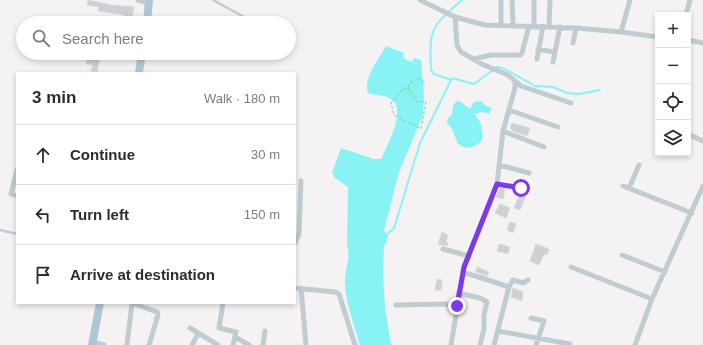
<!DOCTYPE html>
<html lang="en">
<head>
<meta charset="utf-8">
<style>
  :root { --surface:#fff; --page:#f2f2f3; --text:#2b2b33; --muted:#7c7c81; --line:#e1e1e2 }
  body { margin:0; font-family:Arial,sans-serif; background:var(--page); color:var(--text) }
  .controls { position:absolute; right:12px; top:12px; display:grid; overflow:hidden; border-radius:0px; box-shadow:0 2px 6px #0003 }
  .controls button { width:36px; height:36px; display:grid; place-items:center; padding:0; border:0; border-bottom:1px solid var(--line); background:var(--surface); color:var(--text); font:20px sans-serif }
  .stop { position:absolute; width:12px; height:12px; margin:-9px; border:3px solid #7c3aed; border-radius:50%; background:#fff }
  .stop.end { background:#7c3aed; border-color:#fff; box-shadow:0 1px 4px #0008 }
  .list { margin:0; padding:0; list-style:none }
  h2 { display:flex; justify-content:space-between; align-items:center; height:52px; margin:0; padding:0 16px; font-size:17px }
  h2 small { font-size:13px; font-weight:400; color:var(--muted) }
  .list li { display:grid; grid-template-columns:26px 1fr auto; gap:12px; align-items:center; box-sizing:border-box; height:60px; padding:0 16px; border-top:1px solid var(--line) }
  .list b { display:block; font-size:15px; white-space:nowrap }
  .list em { font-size:13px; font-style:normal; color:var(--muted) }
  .icon { flex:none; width:22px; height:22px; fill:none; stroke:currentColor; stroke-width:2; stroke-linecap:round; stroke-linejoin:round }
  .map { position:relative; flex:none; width:703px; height:345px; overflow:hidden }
  .search { position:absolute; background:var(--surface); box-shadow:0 2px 6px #0003; left:16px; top:16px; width:280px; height:44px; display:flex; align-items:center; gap:10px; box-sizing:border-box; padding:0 14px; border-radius:22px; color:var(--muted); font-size:15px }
  .panel { position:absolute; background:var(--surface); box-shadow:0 2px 6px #0003; left:16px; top:72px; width:280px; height:232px; border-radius:0px }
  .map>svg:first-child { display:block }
  .water { fill:#88f2f5 }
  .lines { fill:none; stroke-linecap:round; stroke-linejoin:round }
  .stream { stroke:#88f2f5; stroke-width:2 }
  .building { fill:#ccd1d5; stroke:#d6dade }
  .path { stroke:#73d693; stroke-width:1; stroke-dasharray:3 2; stroke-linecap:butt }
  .service { stroke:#bfcdd3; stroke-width:2.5 }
  .minor { stroke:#bfcdd3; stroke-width:5 }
  .primary { stroke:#b0c8d3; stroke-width:8 }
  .route { stroke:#7c3aed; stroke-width:5 }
</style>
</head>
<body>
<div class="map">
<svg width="703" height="345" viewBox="0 0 703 345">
  <rect width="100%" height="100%" fill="#f5f2f3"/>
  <path class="water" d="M 386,46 L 404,53 L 403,58 L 412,62 L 414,58 L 421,60 L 424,96 L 423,115 L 399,172 L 384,231 L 388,235 L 386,244 L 384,246 L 383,274 L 385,307 L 391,345 L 360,345 C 354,324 344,300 345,277 C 346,266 351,257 347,246 L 348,187 L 335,178 L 332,173 L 341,148 L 374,159 L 381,159 L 383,155 C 389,141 408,107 389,98 C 382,94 375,96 368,93 C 363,78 379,59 386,46 Z
    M 456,101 L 461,102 L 470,109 L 474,102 L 481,101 L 486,106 L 490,107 L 492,109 L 489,114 L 482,112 L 475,114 L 481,124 L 483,137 L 481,142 L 471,148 L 463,147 L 458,144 L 452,129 L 447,123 L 448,118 L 452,115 L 453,106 Z"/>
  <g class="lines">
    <path class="stream" d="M 451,80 L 434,74 L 431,70 C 429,28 431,27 462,0
      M 386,235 L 394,228 L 420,143 L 452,78 L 474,84 L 497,67 L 503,68 L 535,86 L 553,87 L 567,93 L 579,94 L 600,90"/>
  </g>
  <path class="building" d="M 88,0 L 112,5 L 134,7 L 131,23 L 123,22 L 124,15 L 120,14 L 98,11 L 99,7 L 87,5 Z
    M 89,53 L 101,53 L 97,72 L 91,71 L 93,65 L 86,64 Z
    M 512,123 L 530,128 L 527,136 L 513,131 L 510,128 Z
    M 500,188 L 505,189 L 503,199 L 496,197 Z
    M 519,196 L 525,198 L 520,210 L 514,208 Z
    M 500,204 L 510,208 L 506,218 L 495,213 Z
    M 510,222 L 516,224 L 513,233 L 507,230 Z
    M 442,232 L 448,235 L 446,242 L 448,243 L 447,246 L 438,244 Z
    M 499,244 L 510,247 L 508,254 L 497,251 Z
    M 536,244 L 549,249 L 547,255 L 544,254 L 539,265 L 530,261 Z
    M 477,267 L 489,272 L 487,276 L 476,272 Z
    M 437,279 L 442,280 L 441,290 L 435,290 Z
    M 513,288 L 523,292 L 522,301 L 511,297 Z"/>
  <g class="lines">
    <path class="path" d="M 408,88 L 417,102 L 426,102 L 421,129 L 394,115 L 391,103 L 403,89 Z
      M 408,88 L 409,84 L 418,78 L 425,83"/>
    <path class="service" d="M 213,0 L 255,23
      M 0,230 L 17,234"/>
    <path class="minor" d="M 138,0 L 149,3
      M 420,0 L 455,17 L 485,25 L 576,28 L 621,32 L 658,37
      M 512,0 L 513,25
      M 686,15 L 690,0
      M 455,17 L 457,45 L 461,52 L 484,65 L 508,75 L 521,86 L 571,103
      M 501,25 L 501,0
      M 534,26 L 534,0
      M 549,27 L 550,0
      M 621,32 L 630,0
      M 688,40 L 703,43
      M 573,43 L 576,28
      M 538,49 L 554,52
      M 474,59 L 491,55 L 520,55 L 522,53 L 529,26
      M 537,59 L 543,26
      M 553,62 L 560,27
      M 509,110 L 558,127
      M 503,131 L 544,147
      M 688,134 L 703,141
      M 499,165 L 529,173
      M 17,169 L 11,194 L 17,196
      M 497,184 L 521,188
      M 623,186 L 692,213
      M 629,188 L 639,165
      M 295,243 L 299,234 L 301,181
      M 443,249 L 469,256
      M 622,255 L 665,272
      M 571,267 L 652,299
      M 463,272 L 509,287 L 494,345
      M 509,287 L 513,280 L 523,283 L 528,280
      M 295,288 L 335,292 L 339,294 L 355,345
      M 301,288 L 306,345
      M 458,293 L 480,298 L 487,302 L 484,315 L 484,329 L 480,345
      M 132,303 L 157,312 L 158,315 L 149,345
      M 223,303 L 219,328 L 236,332 L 233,345
      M 396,305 L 444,304 L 457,306
      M 531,318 L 544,321 L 536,345
      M 190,328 L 218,345
      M 498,331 L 570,344
      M 235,337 L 249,345
      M 93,342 L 104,345
      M 127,345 L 132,303
      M 192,345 L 198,334
      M 263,345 L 265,331
      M 451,345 L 464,267 L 497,184 L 503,131 L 515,88 L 515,81
      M 635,345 L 652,299 L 703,186"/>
    <path class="primary" d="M 147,23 L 149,0
      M 139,73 L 142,53
      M 92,345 L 100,303"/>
  </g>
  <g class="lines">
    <path class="route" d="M 457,306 L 464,267 L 497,184 L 521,188"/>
  </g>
</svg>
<div class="controls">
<button>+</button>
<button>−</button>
<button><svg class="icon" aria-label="locate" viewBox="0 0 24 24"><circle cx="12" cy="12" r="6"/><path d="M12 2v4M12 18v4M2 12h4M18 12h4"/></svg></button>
<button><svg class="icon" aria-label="layers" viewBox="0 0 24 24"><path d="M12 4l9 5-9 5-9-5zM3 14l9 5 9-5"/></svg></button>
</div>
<div class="stop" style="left:521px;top:188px"></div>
<div class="stop end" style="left:457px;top:306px"></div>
<div class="search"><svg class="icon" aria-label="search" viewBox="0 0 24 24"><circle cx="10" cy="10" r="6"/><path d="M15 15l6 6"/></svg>Search here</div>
<section class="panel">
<h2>3 min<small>Walk · 180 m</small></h2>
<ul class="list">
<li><svg class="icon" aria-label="ahead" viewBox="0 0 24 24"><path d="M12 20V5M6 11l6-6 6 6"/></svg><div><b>Continue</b></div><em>30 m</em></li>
<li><svg class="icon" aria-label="left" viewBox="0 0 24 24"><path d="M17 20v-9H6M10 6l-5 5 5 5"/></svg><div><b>Turn left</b></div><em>150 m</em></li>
<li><svg class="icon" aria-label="arrive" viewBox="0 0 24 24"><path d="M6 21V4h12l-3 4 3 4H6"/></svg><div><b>Arrive at destination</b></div></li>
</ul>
</section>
</div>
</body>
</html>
